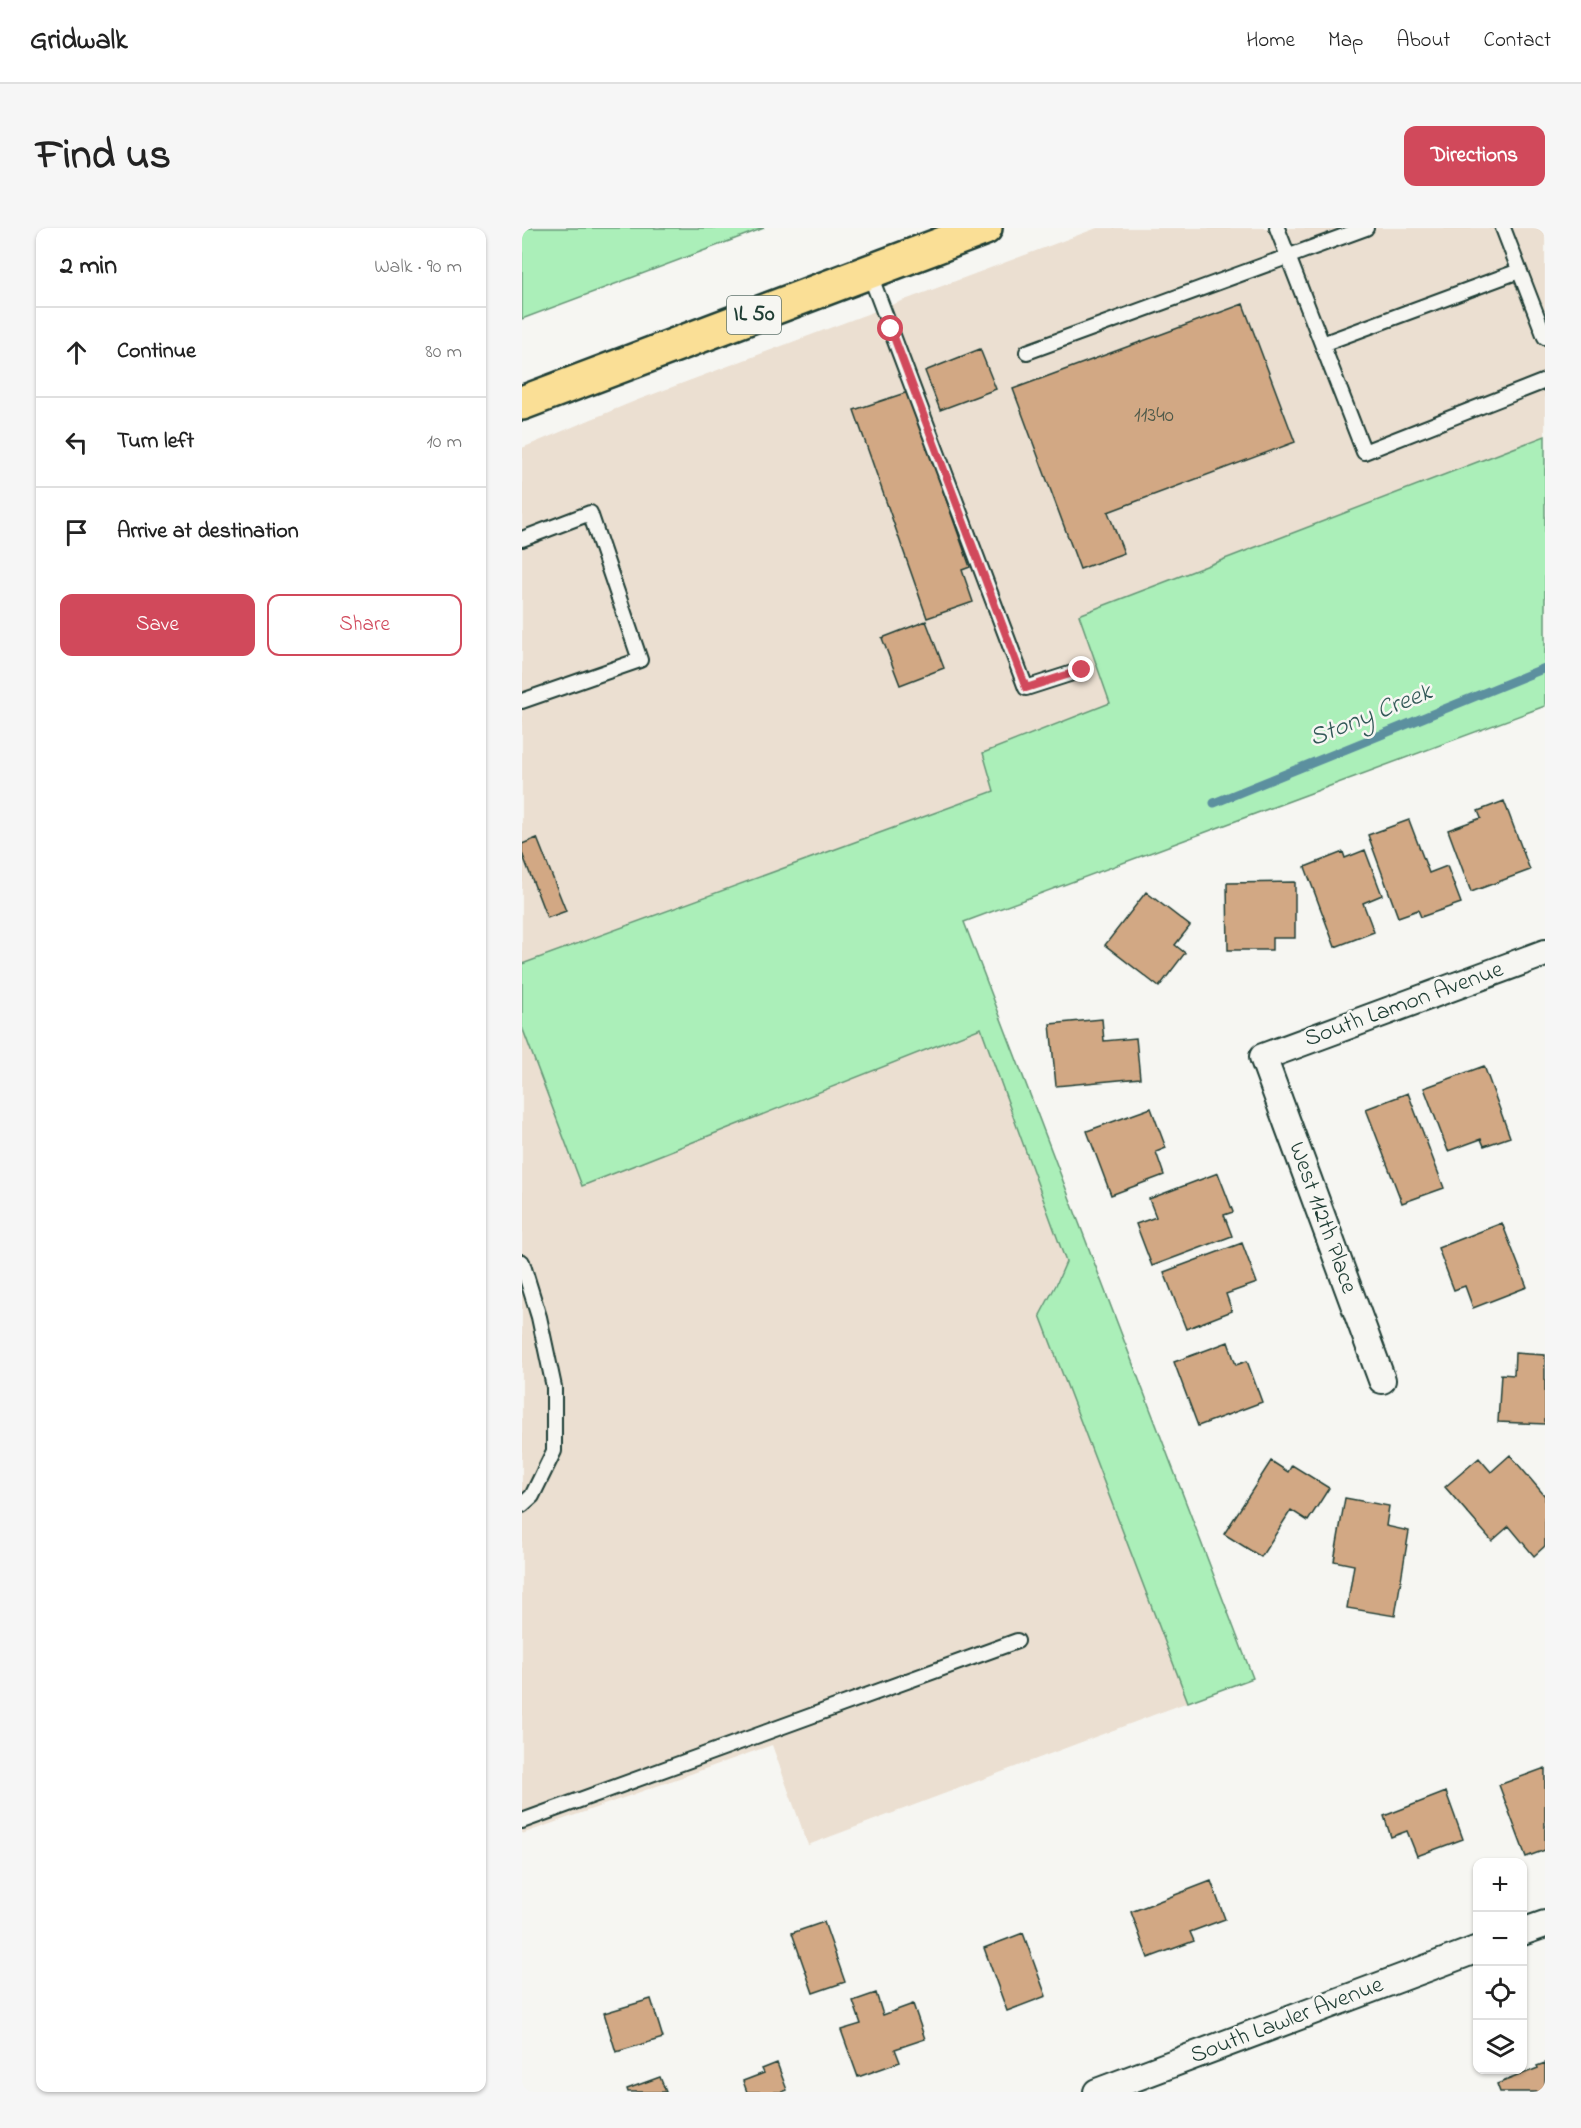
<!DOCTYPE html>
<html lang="en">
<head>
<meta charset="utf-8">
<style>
  :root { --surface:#fff; --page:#f6f6f6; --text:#222; --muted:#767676; --line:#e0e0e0; --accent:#d1495b }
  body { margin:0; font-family:"Indie Flower",sans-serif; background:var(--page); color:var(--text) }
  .controls { position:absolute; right:18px; bottom:18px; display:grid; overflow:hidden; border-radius:12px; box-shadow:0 2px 4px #0004 }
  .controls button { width:54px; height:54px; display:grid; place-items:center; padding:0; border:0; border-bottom:2px solid var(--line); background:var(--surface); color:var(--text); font:30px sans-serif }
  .stop { position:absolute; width:18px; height:18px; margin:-14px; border:4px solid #d1495b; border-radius:50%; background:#fff }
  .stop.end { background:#d1495b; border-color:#fff; box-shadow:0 2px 6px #0008 }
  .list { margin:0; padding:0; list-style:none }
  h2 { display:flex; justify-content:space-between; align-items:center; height:78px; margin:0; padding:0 24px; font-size:26px }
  h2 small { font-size:20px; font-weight:400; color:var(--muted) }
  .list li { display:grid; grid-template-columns:39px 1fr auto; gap:18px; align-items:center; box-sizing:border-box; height:90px; padding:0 24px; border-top:2px solid var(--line) }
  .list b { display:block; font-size:22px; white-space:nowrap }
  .list em { font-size:20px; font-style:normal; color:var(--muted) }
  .actions { display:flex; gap:12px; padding:18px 24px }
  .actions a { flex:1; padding:14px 0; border:2px solid var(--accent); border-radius:12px; text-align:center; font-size:21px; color:var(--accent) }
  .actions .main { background:var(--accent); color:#fff }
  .icon { flex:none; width:33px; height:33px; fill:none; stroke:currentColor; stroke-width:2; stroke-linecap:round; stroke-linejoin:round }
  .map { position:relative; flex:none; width:1023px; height:1864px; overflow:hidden; border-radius:12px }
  header { display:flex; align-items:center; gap:36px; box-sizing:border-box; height:84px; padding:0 30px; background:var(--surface); border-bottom:2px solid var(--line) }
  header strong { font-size:28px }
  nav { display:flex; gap:33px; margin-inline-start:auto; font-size:21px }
  .intro { display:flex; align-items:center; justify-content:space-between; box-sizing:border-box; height:144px; padding:0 36px }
  h1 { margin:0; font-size:42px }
  .button { padding:15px 27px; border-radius:12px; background:var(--accent); color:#fff; font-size:21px; font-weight:700 }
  main { display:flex; gap:36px; padding:0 36px }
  aside { flex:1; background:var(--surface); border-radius:12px; box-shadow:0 2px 4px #0004 }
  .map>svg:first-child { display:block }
  .built { fill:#ebdfd1 }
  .green { fill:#abefb9; stroke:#659676; stroke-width:1.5 }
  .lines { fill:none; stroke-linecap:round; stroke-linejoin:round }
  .stream { stroke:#5c909f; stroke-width:9 }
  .building { fill:#d2a884; stroke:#1f3d34; stroke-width:1.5 }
  .service-casing { stroke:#1f3d34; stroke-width:18 }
  .minor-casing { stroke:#1f3d34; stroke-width:30 }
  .primary-casing { stroke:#1f3d34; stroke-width:38 }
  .service { stroke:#f6f6f2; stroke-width:14 }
  .minor { stroke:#f6f6f2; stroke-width:26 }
  .primary { stroke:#fadf96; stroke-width:33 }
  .route { stroke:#d1495b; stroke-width:8 }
  .labels { text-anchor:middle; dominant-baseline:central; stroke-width:5; stroke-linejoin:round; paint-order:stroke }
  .number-label { font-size:21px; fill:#4c5848 }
  .shield { fill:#f6f6f2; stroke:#60746d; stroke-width:1.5 }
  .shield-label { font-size:22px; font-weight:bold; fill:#1f3d34 }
  .street-label { font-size:24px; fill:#1f3d34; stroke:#f6f6f2 }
  .water-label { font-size:26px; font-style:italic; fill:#335958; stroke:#f6f6f2 }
</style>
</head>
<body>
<header>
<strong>Gridwalk</strong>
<nav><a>Home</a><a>Map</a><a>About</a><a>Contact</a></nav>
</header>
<div class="intro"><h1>Find us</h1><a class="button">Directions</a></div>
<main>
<aside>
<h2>2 min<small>Walk · 90 m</small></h2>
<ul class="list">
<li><svg class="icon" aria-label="ahead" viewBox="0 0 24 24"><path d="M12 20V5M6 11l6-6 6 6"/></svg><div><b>Continue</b></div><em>80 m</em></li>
<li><svg class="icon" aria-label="left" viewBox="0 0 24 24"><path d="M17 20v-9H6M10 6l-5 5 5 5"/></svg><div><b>Turn left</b></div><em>10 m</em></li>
<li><svg class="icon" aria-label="arrive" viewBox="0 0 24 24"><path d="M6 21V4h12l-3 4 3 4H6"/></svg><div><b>Arrive at destination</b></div></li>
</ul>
<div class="actions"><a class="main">Save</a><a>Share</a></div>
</aside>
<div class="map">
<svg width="1023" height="1864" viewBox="0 0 1023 1864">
  <rect width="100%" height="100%" fill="#f6f6f2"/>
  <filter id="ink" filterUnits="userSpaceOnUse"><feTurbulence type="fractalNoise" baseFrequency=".0167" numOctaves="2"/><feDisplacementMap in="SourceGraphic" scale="12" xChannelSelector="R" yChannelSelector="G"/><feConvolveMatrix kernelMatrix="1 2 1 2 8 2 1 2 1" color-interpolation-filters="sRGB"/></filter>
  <g filter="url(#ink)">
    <path class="built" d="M 575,0 L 1023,0 L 1023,208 L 558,386 L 588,475 L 461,525 L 473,562 L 0,736 L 0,220 L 113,173 Z
      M 0,799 L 60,958 L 459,799 L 544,1034 L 518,1087 L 666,1474 L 286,1617 L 250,1517 L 0,1606 Z"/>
    <path class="green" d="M 0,0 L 242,0 L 0,91 Z
      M 1023,208 L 1023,478 L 442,694 L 731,1450 L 666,1474 L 518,1087 L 534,1057 L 544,1034 L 459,800 L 60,958 L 0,799 L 0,736 L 472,563 L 461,525 L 588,475 L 557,387 Z"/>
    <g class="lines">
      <path class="stream" d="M 692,575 L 1023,440"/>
    </g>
    <path class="building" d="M 721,76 L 773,214 L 586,284 L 602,325 L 558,341 L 491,161 Z
      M 458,121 L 474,161 L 418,182 L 403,143 Z
      M 386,164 L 448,339 L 440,342 L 451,374 L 405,390 L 332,182 Z
      M 404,393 L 422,440 L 378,457 L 360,410 Z
      M 982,573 L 1008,642 L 949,664 L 926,602 L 959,590 L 956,583 Z
      M 887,592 L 907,645 L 925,638 L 939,675 L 899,689 L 896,682 L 876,689 L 846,607 Z
      M 15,610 L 44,683 L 25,690 L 0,625 L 0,616 Z
      M 843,622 L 860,667 L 841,675 L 852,704 L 813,719 L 783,639 L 821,624 L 823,630 Z
      M 773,654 L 773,710 L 750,710 L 750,722 L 706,722 L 705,655 Z
      M 624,664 L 668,698 L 653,717 L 663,725 L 637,759 L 583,717 Z
      M 580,791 L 582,813 L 614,810 L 618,850 L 534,858 L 528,796 Z
      M 962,838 L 988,909 L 962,918 L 959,911 L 926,923 L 902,860 Z
      M 886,865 L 922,960 L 880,975 L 844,881 Z
      M 629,880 L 644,920 L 634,924 L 642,947 L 589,967 L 565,903 Z
      M 696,945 L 711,984 L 702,987 L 710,1008 L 630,1038 L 614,996 L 634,989 L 627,971 Z
      M 980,995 L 1005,1059 L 951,1080 L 943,1058 L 932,1062 L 916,1020 Z
      M 720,1015 L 735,1055 L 704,1066 L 710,1083 L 664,1101 L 642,1044 Z
      M 706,1114 L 714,1137 L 725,1133 L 740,1174 L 676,1198 L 652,1134 Z
      M 993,1125 L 1023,1127 L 1023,1196 L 976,1194 L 979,1146 L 992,1147 Z
      M 988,1227 L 1023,1268 L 1023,1318 L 1012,1328 L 987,1298 L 970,1313 L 923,1259 L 957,1230 L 969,1244 Z
      M 749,1233 L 766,1244 L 770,1237 L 807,1260 L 786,1293 L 769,1282 L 739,1329 L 702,1306 Z
      M 823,1270 L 867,1278 L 864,1298 L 887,1303 L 873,1388 L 825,1380 L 832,1337 L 812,1333 Z
      M 1023,1540 L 1023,1622 L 1004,1629 L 977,1557 Z
      M 924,1564 L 941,1611 L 895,1628 L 885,1603 L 869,1609 L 862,1588 Z
      M 689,1653 L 703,1691 L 668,1704 L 672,1713 L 626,1730 L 609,1684 Z
      M 302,1694 L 323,1754 L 291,1765 L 270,1705 Z
      M 501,1705 L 524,1768 L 485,1783 L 462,1720 Z
      M 354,1765 L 361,1787 L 391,1776 L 403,1811 L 373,1821 L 378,1834 L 336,1849 L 319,1802 L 339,1796 L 331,1773 Z
      M 129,1771 L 141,1810 L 94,1824 L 82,1785 Z
      M 255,1835 L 265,1862 L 260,1864 L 225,1864 L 221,1853 L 242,1845 L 240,1841 Z
      M 1023,1835 L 1023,1864 L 978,1864 L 975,1856 L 1016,1840 L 1015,1838 Z
      M 138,1849 L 144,1864 L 106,1864 L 105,1861 Z"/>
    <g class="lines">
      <defs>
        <path id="service" d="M 755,0 L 842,224 L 1023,153
          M 981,0 L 1023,109
          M 347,44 L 504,460 L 560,442
          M 800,116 L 997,43
          M 505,124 L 844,0
          M 0,311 L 68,285 L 118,432 L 0,473
          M 0,1034 L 17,1089 L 32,1159 L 32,1223 L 10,1268 L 0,1277
          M 0,1593 L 495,1413"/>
        <path id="minor" d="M 860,1152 L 741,829 L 1023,725
          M 1000,1704 L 1023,1696
          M 575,1864 L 956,1721"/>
        <path id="primary" d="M 0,175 L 463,0"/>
      </defs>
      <use href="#service" class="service-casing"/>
      <use href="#minor" class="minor-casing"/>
      <use href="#primary" class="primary-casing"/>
      <use href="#service" class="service"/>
      <use href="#minor" class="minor"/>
      <use href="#primary" class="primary"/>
    </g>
  </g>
  <g class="lines" filter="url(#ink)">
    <path class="route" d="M 369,101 L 504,460 L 560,442"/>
  </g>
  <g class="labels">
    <g class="number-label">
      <text x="632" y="188">11340</text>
    </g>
    <rect class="shield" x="205" y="68" width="54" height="38" rx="4.5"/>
    <g class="shield-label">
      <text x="232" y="87">IL 50</text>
    </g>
    <g class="street-label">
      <text transform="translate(882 777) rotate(-20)">South Lamon Avenue</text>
      <text transform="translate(800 990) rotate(70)">West 112th Place</text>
      <text transform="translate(765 1793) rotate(-21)">South Lawler Avenue</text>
    </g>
    <g class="water-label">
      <text transform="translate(849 488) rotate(-22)">Stony Creek</text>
    </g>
  </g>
</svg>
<div class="controls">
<button>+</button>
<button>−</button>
<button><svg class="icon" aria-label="locate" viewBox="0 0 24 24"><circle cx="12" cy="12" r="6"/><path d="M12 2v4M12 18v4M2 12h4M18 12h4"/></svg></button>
<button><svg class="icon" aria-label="layers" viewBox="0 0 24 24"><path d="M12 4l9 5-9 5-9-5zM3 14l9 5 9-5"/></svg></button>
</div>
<div class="stop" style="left:369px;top:101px"></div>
<div class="stop end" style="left:560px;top:442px"></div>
</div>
</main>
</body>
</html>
